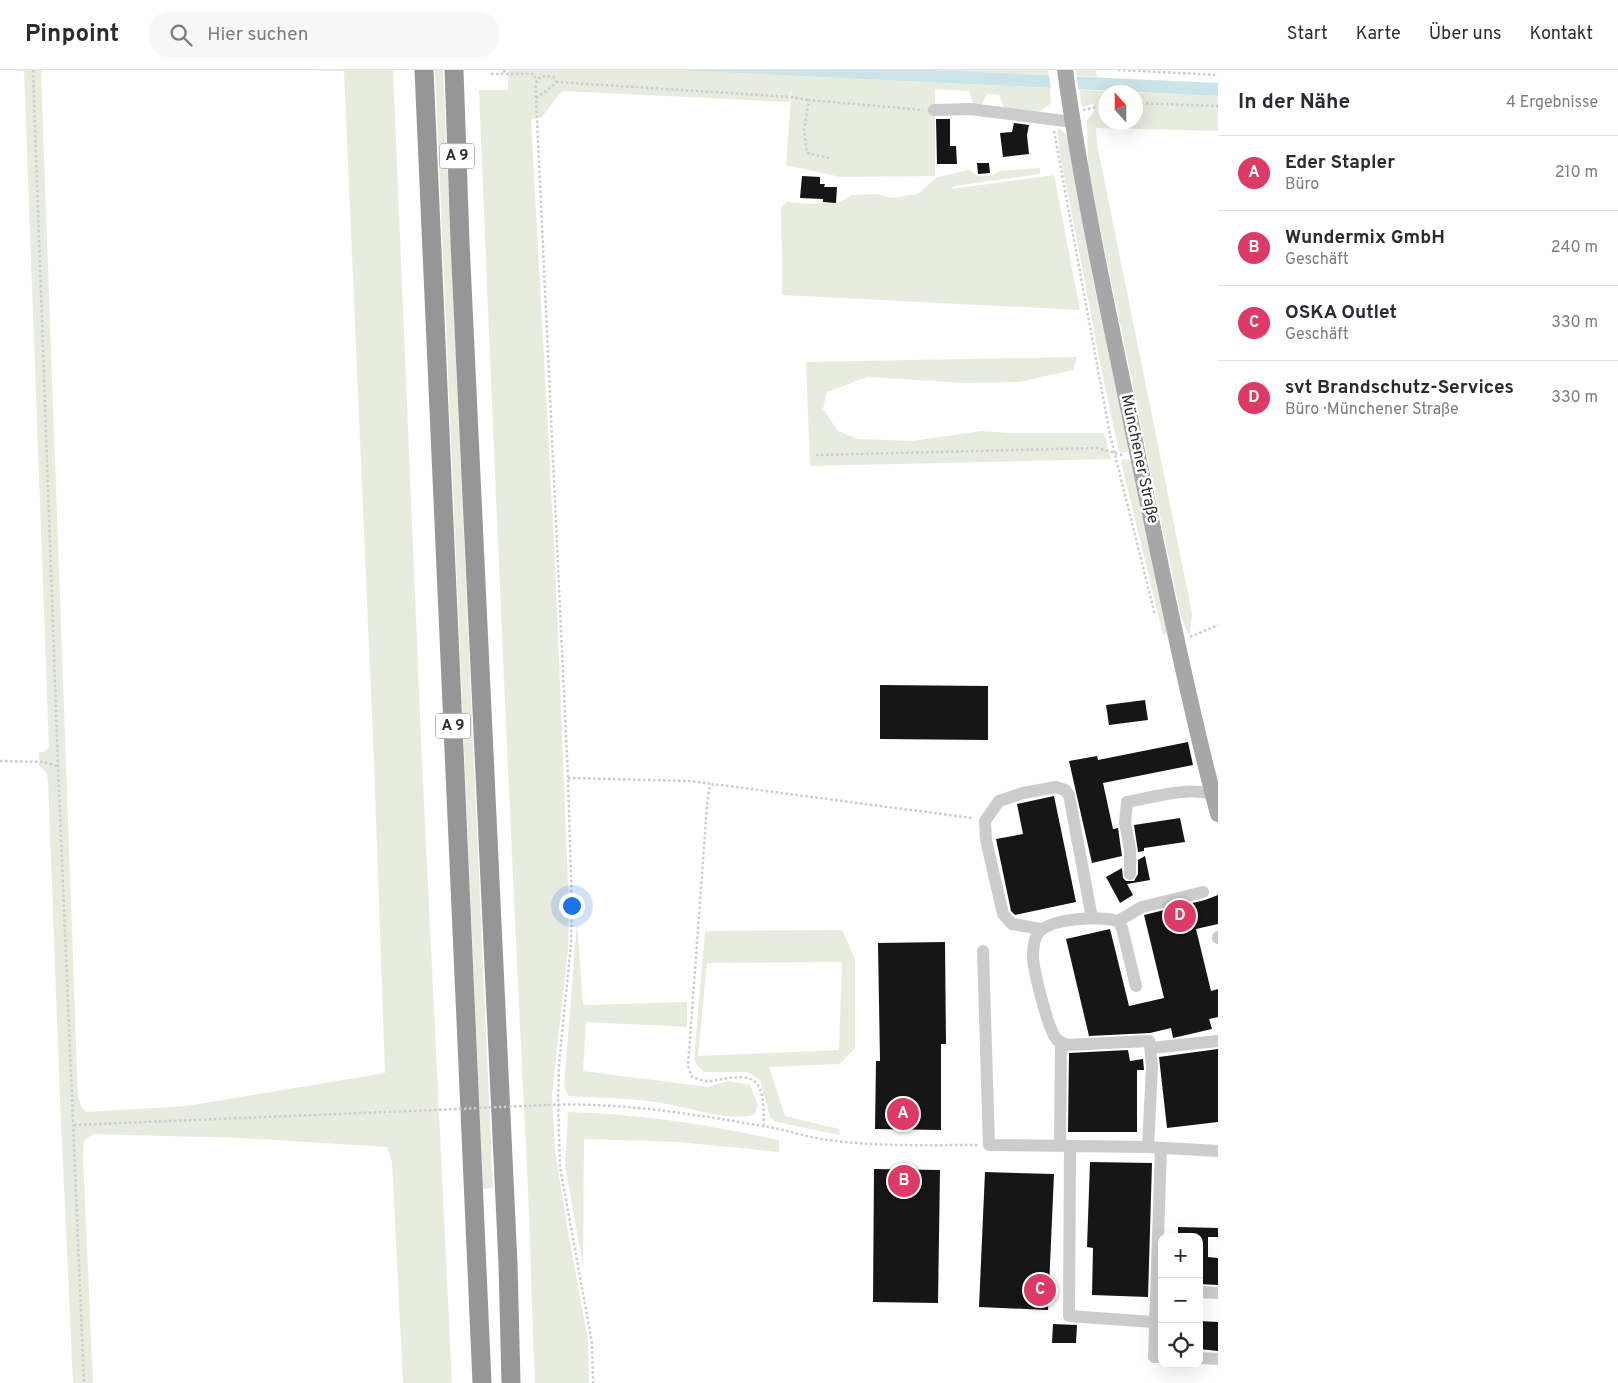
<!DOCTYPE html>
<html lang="de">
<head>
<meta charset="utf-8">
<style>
  :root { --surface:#fff; --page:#f7f7f7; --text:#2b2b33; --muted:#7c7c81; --line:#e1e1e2; --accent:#dd3a66 }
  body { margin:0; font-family:Overpass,sans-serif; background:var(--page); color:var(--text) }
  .controls { position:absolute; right:15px; bottom:15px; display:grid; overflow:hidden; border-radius:10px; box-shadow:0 5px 20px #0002 }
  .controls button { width:45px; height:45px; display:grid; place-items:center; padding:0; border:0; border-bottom:1px solid var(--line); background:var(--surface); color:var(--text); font:25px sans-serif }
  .compass { position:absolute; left:1098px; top:15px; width:45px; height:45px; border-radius:50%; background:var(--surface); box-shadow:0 5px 20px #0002; rotate:339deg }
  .you { position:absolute; left:571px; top:835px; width:18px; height:18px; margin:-12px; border:4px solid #fff; border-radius:50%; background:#1a73e8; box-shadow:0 0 0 8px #1a73e833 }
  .badge { display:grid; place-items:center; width:32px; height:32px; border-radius:50%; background:var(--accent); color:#fff; font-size:16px; font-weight:700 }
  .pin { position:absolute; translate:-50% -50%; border:2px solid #fff; box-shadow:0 1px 5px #0006 }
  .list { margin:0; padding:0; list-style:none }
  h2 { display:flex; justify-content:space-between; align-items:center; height:65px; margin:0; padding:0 20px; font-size:21px }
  h2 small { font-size:16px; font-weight:400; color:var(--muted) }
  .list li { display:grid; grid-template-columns:32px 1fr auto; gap:15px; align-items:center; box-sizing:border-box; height:75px; padding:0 20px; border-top:1px solid var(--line) }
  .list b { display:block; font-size:19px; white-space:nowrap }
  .list p { margin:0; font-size:16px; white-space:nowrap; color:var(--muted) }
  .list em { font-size:16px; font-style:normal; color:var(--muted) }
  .icon { flex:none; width:28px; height:28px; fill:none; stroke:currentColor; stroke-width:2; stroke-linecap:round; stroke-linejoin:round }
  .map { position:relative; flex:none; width:1218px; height:1313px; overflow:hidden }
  header { display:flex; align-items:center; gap:30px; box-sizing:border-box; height:70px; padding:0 25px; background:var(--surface); border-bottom:1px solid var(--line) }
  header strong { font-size:24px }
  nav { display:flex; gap:28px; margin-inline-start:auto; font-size:18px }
  .search { width:350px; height:45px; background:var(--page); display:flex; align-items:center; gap:12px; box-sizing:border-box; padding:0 18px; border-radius:20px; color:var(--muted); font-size:19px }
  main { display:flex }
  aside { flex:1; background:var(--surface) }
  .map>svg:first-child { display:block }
  .green { fill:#e8ecde; fill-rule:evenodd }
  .water { fill:#cbe4ea }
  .pier { fill:#fff }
  .building { fill:#161616 }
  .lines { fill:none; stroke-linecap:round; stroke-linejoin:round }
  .path { stroke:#ccc; stroke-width:2.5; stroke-dasharray:2.5 2.5; stroke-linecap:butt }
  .minor { stroke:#ccc; stroke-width:12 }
  .major { stroke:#a7a7a7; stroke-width:16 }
  .highway { stroke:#969696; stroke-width:19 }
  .path-bridge { stroke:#ccc; stroke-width:2.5; stroke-dasharray:2.5 2.5; stroke-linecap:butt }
  .labels { text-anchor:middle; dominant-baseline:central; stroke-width:5; stroke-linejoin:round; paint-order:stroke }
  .shield { fill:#fff; stroke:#6d6d6d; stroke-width:1 }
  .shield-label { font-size:15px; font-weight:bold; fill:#2f2f2f }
  .street-label { font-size:16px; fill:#2f2f2f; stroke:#fff }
</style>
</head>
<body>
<header>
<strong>Pinpoint</strong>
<div class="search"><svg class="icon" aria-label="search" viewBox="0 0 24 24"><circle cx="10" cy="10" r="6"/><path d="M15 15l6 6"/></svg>Hier suchen</div>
<nav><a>Start</a><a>Karte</a><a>Über uns</a><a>Kontakt</a></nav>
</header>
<main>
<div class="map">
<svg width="1218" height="1313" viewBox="0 0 1218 1313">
  <rect width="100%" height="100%" fill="#fff"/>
  <path class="green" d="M 9,0 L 43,0 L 41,3 L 78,1027 L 82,1038 L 87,1042 L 186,1036 L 385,1003 L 374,693 L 344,1 L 287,0 L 393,0 L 422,691 L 452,1313 L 403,1313 L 392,1092 L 387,1077 L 240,1068 L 93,1064 L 84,1070 L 83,1085 L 93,1313 L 73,1313 L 60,1029 L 48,710 L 46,702 L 39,696 L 39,683 L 45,681 L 49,677 L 24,1 Z
    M 435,0 L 443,0 L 493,1118 L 483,1119 Z
    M 508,0 L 673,0 L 1050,18 L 1051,33 C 1035,48 1026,42 1005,40 L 999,25 L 987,24 L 981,37 L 974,36 L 969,21 L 935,19 L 935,106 L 840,107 L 786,95 L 792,14 L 789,32 L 562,21 L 541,48 L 531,49 L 555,491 L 569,838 L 568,878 L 552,1024 L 555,1081 L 568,1161 L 588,1270 L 589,1313 L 535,1313 C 531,1229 530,1144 525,1059 C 508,713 493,366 479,20 L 508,20 Z
    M 934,0 L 1048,0 L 1048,5 L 951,1 Z
    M 1076,0 L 1096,0 L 1097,7 L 1077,6 Z
    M 1080,20 L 1218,26 L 1218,61 L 1096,58 L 1097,74 L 1192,543 L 1190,564 L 1188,564 L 1181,547 L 1088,100 L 1087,50 L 1094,41 L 1094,33 L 1084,37 L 1081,35 ZM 1106,22 L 1136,22 L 1136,52 L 1106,52 Z
    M 1059,58 L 1066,64 L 1068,71 L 1093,210 L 1129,378 L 1127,382 L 1123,383 L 1119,381 C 1096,281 1080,180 1059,80 L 1058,59 Z
    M 1040,98 L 1040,104 L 954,116 L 951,119 L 1054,105 L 1080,240 L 782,225 L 782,191 L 781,138 L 786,132 L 815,134 L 841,132 L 851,125 L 877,124 L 892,128 L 918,124 L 937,107 L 969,100 L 978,106 L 991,106 L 999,101 Z
    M 1077,287 L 1073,300 L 1020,312 L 966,313 L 867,307 L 827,322 L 823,339 L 838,361 L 858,369 L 912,371 L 981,361 L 1009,363 L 1104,363 L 1111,389 L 810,396 L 806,292 Z
    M 1124,389 L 1131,391 L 1167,563 L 1163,565 L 1121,391 Z
    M 577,852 L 583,935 L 687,932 L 687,957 L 586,952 L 583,1001 L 708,1017 L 728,1011 L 750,1015 L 758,1035 L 754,1045 C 725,1051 696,1039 667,1034 C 635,1028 601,1028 568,1026 L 564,1016 Z
    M 842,860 L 855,889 L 855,978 L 840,994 L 769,997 L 785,1046 L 839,1059 L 840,1065 L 776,1052 L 770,1047 L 760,1010 L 747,1002 L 704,1002 L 697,995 L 694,989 L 705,861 ZM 842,892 L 839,980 L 698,986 L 707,893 Z
    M 568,1042 C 642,1044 708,1055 779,1070 L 779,1082 L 679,1072 L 584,1069 L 583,1196 L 565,1095 Z"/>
  <path class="water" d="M 673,0 L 934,0 L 1218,13 L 1218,26 Z"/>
  <path class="pier" d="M 1049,3 L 1076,4 L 1079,22 L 1051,21 Z"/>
  <path class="building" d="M 936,49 L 950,49 L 950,76 L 956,76 L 957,94 L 937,94 Z
    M 1014,53 L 1029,55 L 1027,65 L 1029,84 L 1003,87 L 1000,63 L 1012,62 Z
    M 977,93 L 989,93 L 990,103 L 978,104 Z
    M 802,106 L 820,107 L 820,114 L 825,114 L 824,117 L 837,117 L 836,133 L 823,132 L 823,129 L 800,128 Z
    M 880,615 L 988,616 L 988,670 L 880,669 Z
    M 1145,630 L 1148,650 L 1109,655 L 1106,635 Z
    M 1188,672 L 1193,695 L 1103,713 L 1113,759 L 1118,758 L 1122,786 L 1092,793 L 1069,691 L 1097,686 L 1098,690 Z
    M 1054,726 L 1076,832 L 1015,845 L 1011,841 L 996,769 L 1023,764 L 1017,734 Z
    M 1180,748 L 1185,772 L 1144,778 L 1144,781 L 1138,782 L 1134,755 Z
    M 1145,786 L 1150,810 L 1127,814 L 1133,825 L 1120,833 L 1106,807 L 1122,798 L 1123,808 L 1126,811 L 1134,811 L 1138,804 L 1138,790 Z
    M 1218,825 L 1218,854 L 1196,859 L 1211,921 L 1218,919 L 1218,947 L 1209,949 L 1212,959 L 1173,968 L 1171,958 L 1150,963 L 1089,966 L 1066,869 L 1110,859 L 1129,936 L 1164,928 L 1144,845 L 1205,830 Z
    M 945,872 L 946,974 L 941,974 L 941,1060 L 875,1059 L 876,991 L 880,991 L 878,873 Z
    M 1218,979 L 1218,1052 L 1167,1058 L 1159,987 Z
    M 1128,980 L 1130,991 L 1143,989 L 1144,1000 L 1137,1000 L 1137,1062 L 1068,1062 L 1069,983 Z
    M 1090,1092 L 1152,1093 L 1148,1227 L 1092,1225 L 1093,1178 L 1087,1177 Z
    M 874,1099 L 940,1100 L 938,1233 L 873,1232 Z
    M 985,1102 L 1054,1104 L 1048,1240 L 979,1237 Z
    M 1178,1157 L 1218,1158 L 1218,1167 L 1208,1167 L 1208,1187 L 1218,1188 L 1218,1215 L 1199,1214 L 1199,1167 L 1178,1167 Z
    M 1199,1251 L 1218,1252 L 1218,1281 L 1199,1279 Z
    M 1053,1254 L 1077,1255 L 1076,1273 L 1052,1273 Z"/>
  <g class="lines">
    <path class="path" d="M 33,0 L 58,696 L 84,1313
      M 504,0 L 505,4 L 534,4 L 536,11
      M 1118,0 L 1218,5
      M 491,4 L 502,4 L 502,0
      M 556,12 L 791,27 L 809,30
      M 536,28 L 554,15 L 556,12 L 554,7 C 533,4 536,11 536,28 L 568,708 L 572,841 L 571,873 L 559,994 L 558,1035 L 560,1097 L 592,1273 L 593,1313
      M 1136,33 L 1218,36
      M 1083,40 L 1106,35
      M 1054,61 L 1110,365 L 1155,545
      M 829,88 L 807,83 L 804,60 L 809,30 L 923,40
      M 816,385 L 1098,378 L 1125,386
      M 1190,567 L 1218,555
      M 0,691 L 43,692 L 58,696
      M 568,708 L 689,711 L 713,714
      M 548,1035 C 620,1032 692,1044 763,1056 C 783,1059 802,1066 822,1069 C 874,1077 926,1075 978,1075
      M 74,1055 L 409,1041
      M 764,1056 C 763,1044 765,1028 759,1017 C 749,999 723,1011 707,1011 C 702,1011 697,1009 692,1007 L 688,996 L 707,736 L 709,719 L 713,714 L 972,748"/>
    <path class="minor" d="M 934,40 L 970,39 L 1073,52
      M 1130,804 L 1130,779 L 1125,753 L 1127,732 C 1154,727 1186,717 1213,724
      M 1118,851 L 1142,837 L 1203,822
      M 1041,859 L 1012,854 L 1003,844 L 986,770 L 985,751 L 999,731 L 1023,723 L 1056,717 L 1065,720 L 1069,725 L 1092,848
      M 1218,867 L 1218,868
      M 983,881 L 989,1075 L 1148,1077 L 1218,1081
      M 1136,916 L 1122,858 L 1118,851 C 1100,846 1044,847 1036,867 C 1034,872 1033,880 1033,886 C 1033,899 1048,960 1057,970 C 1060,972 1064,973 1067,975 L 1149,971 L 1150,975 L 1152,997 L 1148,1077
      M 1151,978 L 1218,971
      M 1060,1076 L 1061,972
      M 1070,1076 L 1069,1246 L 1154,1252
      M 1161,1078 L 1154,1287 L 1162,1287
      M 1199,1222 L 1218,1223
      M 1199,1288 L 1218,1289"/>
    <path class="major" d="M 1065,0 C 1083,130 1112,258 1138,386 C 1163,506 1187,626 1218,744"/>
    <path class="highway" d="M 424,0 L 482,1313
      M 454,0 L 460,172 L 508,1194 L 511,1313"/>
    <path class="path-bridge" d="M 409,1041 L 548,1035"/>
  </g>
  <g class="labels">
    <g class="shield">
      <rect x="439.5" y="73.5" width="35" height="25" rx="4"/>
      <rect x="435.5" y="643.5" width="35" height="25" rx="4"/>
    </g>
    <g class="shield-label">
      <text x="457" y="86">A 9</text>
      <text x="453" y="656">A 9</text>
    </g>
    <g class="street-label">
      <text transform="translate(1139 389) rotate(78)">Münchener Straße</text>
    </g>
  </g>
</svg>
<div class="controls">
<button>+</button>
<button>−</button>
<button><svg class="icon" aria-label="locate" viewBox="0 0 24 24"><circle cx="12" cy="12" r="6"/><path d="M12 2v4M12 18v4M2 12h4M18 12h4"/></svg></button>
</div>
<svg class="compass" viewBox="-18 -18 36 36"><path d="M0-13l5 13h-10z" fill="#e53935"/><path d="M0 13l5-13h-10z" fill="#7c7c81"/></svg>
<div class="you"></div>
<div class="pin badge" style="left:903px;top:1044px">A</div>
<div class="pin badge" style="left:904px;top:1111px">B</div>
<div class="pin badge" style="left:1040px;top:1220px">C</div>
<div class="pin badge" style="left:1180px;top:846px">D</div>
</div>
<aside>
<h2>In der Nähe<small>4 Ergebnisse</small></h2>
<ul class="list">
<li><span class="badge">A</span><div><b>Eder Stapler</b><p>Büro</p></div><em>210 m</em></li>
<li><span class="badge">B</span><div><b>Wundermix GmbH</b><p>Geschäft</p></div><em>240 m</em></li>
<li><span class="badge">C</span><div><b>OSKA Outlet</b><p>Geschäft</p></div><em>330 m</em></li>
<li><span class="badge">D</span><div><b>svt Brandschutz-Services</b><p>Büro · Münchener Straße</p></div><em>330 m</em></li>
</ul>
</aside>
</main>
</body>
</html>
